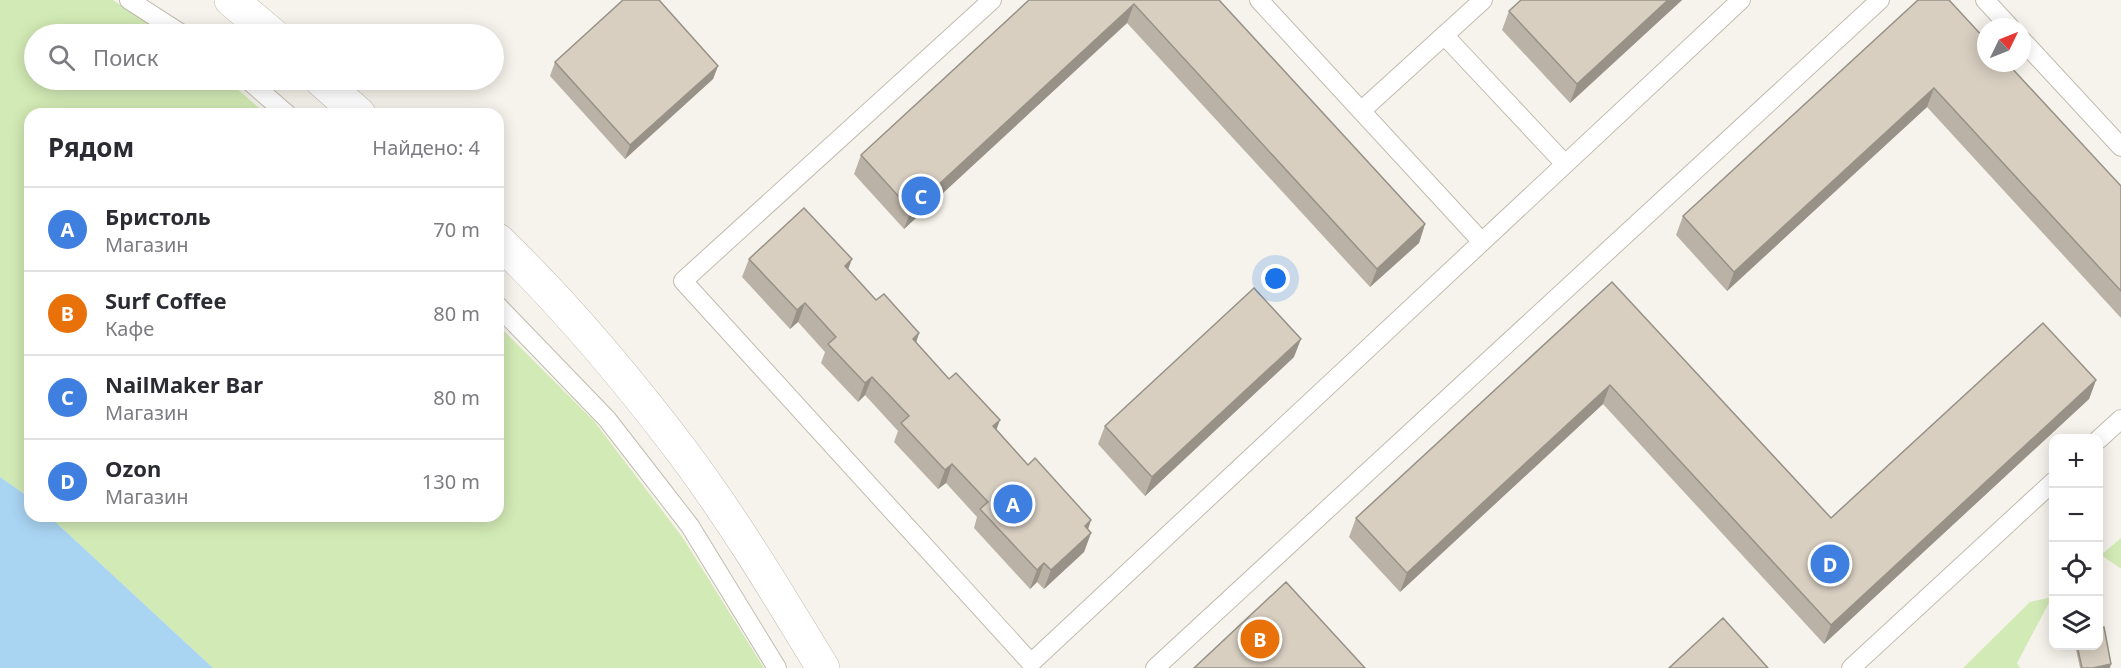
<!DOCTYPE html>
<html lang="ru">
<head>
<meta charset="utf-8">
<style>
  :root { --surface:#fff; --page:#f2f2f3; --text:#2b2b33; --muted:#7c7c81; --line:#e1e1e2; --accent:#0f766e }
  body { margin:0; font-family:"Noto Sans",sans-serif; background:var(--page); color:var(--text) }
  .controls { position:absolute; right:18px; bottom:18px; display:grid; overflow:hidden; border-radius:12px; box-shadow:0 3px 15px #0003 }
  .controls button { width:54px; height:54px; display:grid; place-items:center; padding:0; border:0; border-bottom:2px solid var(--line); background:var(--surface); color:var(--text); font:30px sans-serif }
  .compass { position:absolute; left:1977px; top:18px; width:54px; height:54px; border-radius:50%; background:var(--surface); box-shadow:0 3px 15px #0003; rotate:47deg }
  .you { position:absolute; left:1276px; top:279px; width:21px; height:21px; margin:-15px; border:4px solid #fff; border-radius:50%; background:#1a73e8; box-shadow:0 0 0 9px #1a73e833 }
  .badge { display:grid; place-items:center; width:39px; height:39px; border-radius:50%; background:var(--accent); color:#fff; font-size:20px; font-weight:700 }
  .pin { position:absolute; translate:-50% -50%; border:3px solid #fff; box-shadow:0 2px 6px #0006 }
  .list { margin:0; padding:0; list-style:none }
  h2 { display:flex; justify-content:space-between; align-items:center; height:78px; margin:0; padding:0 24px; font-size:26px }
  h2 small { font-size:20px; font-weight:400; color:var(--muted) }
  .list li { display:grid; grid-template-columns:39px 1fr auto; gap:18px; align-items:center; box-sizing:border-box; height:84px; padding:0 24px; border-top:2px solid var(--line) }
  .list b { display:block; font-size:22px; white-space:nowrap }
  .list p { margin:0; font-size:20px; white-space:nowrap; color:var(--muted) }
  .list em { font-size:20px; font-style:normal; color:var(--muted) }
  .icon { flex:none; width:33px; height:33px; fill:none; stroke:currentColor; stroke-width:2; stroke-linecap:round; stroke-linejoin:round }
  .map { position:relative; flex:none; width:2121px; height:668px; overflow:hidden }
  .search { position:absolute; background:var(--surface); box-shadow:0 3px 15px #0003; left:24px; top:24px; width:480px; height:66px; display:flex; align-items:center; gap:15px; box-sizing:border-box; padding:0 21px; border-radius:33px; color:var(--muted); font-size:22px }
  .panel { position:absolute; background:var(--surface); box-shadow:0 3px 15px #0003; left:24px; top:108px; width:480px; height:414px; border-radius:18px }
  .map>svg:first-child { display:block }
  .green { fill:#d2eab5 }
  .water { fill:#a9d4f2 }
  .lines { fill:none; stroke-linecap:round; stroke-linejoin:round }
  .service-casing { stroke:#c2bbae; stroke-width:20 }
  .minor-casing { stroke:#c2bbae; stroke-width:34 }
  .service { stroke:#fff; stroke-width:18 }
  .minor { stroke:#fff; stroke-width:33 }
  .wall { fill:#bab2a6 }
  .shaded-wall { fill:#979187 }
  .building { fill:#d8cfc1; stroke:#979187; stroke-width:1.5 }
</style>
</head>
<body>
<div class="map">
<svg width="2121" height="668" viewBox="0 0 2121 668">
  <rect width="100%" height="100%" fill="#f6f3ec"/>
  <path class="green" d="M 0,0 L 113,0 L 163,34 L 34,34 L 34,80 L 227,80 L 266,114 L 30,114 L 30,498 L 0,477 Z
    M 498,325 L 594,421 L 683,538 L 764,668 L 213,668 L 49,516 L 498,516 Z
    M 2121,538 L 2121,568 L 2120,568 L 2101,555 Z
    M 2052,597 L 2017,663 L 2020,668 L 1963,668 L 2030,602 Z"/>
  <path class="water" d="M 0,477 L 30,498 L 30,516 L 49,516 L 213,668 L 0,668 Z"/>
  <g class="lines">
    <defs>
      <path id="service" d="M 129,0 L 182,34
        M 992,0 L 683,281 L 1031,663 L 1741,0
        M 1259,0 L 1482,242
        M 1985,0 L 2010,27
        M 1444,35 L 1565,164
        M 2022,40 L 2121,147
        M 248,80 L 287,114
        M 1361,111 L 1483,0
        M 498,306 L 607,419 L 690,526 L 777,668
        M 2098,440 L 2121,419
        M 1155,668 L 1880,0
        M 1851,668 L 2054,481"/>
      <path id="minor" d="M 231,0 L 272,34
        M 321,80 L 359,114
        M 498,240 C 564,304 625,376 681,450 C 733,519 778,594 823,668"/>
    </defs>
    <use href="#service" class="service-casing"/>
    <use href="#minor" class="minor-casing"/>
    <use href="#service" class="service"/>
    <use href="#minor" class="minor"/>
  </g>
  <path class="wall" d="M 1029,0 L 1219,0 L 1425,224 L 1419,243 L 1370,287 L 1127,23 L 904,229 L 854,174 L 861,155 Z
    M 1682,0 L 1570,103 L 1502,30 L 1509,11 Z
    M 1918,0 L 2121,186 L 2121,318 L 1927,107 L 1727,291 L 1676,235 L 1683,216 Z
    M 555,62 L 718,66 L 713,79 L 625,159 L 550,76 Z
    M 749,259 L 849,270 L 876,300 L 919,333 L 916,343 L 1028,465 L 1091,520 L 1088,529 L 1091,533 L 1084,552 L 1044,589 L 1037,582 L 1030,589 L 974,528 L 977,517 L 946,483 L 938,489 L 894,442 L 898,431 L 865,395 L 858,402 L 821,363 L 825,352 L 798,322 L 790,329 L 742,277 Z
    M 1612,282 L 1831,518 L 2096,380 L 2089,399 L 1824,644 L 1603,404 L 1400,592 L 1349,537 L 1356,518 Z
    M 1294,357 L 1145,496 L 1098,444 L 1105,426 Z
    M 2075,645 L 2098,645 L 2110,668 L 2080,668 Z"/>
  <path class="shaded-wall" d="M 1668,0 L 1682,0 L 1570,103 L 1577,84 Z
    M 1134,4 L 1127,23 L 904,229 L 911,210 Z
    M 718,66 L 713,79 L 625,159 L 630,145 Z
    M 1934,88 L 1927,107 L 1727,291 L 1734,272 Z
    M 1425,224 L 1419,243 L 1370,287 L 1377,269 Z
    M 852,259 L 845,278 L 845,266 Z
    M 805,303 L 798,322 L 790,329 L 797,310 Z
    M 919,333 L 913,352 L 913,339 Z
    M 1301,339 L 1294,357 L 1145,496 L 1152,477 Z
    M 872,377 L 865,395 L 858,402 L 865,383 Z
    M 2096,380 L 2089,399 L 1824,644 L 1831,625 Z
    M 1610,385 L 1603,404 L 1400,592 L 1407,573 Z
    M 1000,420 L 993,439 L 993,426 Z
    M 952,464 L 946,483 L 938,489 L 945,470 Z
    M 1091,520 L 1085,538 L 1085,526 Z
    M 1091,533 L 1084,552 L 1044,589 L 1051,570 Z
    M 1044,563 L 1037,582 L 1030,589 L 1037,570 Z
    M 2111,664 L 2110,668 L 2093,668 Z"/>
  <path class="building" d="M 623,0 L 659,0 L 718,66 L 630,145 L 555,62 Z
    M 1029,0 L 1219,0 L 1425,224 L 1377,269 L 1134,4 L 911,210 L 861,155 Z
    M 1521,0 L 1668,0 L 1577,84 L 1509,11 Z
    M 1918,0 L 1949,0 L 1986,40 L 1986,63 L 2007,63 L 2121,186 L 2121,291 L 1934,88 L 1734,272 L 1683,216 Z
    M 804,208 L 852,259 L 845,266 L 876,300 L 884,294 L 919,333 L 913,339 L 949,379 L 956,373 L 1000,420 L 993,426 L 1028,465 L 1035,458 L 1091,520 L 1085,526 L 1091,533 L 1051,570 L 1044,563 L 1037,570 L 980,509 L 988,502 L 952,464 L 945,470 L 901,423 L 909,416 L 872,377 L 865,383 L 828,344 L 836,337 L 805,303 L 797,310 L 749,259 Z
    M 1612,282 L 1831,518 L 2043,323 L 2096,380 L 1831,625 L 1610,385 L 1407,573 L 1356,518 Z
    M 1254,288 L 1301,339 L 1152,477 L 1105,426 Z
    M 1286,582 L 1365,668 L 1194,668 Z
    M 1723,618 L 1768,668 L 1669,668 Z
    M 2104,627 L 2111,664 L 2093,668 L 2082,668 L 2077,645 L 2098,645 L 2098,628 Z"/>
</svg>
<div class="controls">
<button>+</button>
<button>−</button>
<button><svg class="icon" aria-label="locate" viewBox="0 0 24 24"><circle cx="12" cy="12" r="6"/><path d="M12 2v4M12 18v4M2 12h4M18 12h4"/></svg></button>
<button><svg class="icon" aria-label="layers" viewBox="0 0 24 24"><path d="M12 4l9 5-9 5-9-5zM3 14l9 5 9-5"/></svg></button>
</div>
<svg class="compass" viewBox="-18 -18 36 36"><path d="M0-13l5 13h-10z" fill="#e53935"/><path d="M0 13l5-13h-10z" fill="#7c7c81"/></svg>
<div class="you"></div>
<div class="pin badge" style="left:1013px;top:504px;background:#3f7fe0">A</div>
<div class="pin badge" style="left:1260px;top:639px;background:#e8710a">B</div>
<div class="pin badge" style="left:921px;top:196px;background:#3f7fe0">C</div>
<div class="pin badge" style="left:1830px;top:564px;background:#3f7fe0">D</div>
<div class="search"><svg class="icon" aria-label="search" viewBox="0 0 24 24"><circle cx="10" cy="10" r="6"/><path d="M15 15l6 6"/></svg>Поиск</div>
<section class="panel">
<h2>Рядом<small>Найдено: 4</small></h2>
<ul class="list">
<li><span class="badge" style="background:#3f7fe0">A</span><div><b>Бристоль</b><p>Магазин</p></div><em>70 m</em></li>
<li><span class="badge" style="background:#e8710a">B</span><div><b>Surf Coffee</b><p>Кафе</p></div><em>80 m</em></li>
<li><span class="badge" style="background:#3f7fe0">C</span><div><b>NailMaker Bar</b><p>Магазин</p></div><em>80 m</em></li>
<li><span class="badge" style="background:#3f7fe0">D</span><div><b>Ozon</b><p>Магазин</p></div><em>130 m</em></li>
</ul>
</section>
</div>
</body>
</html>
